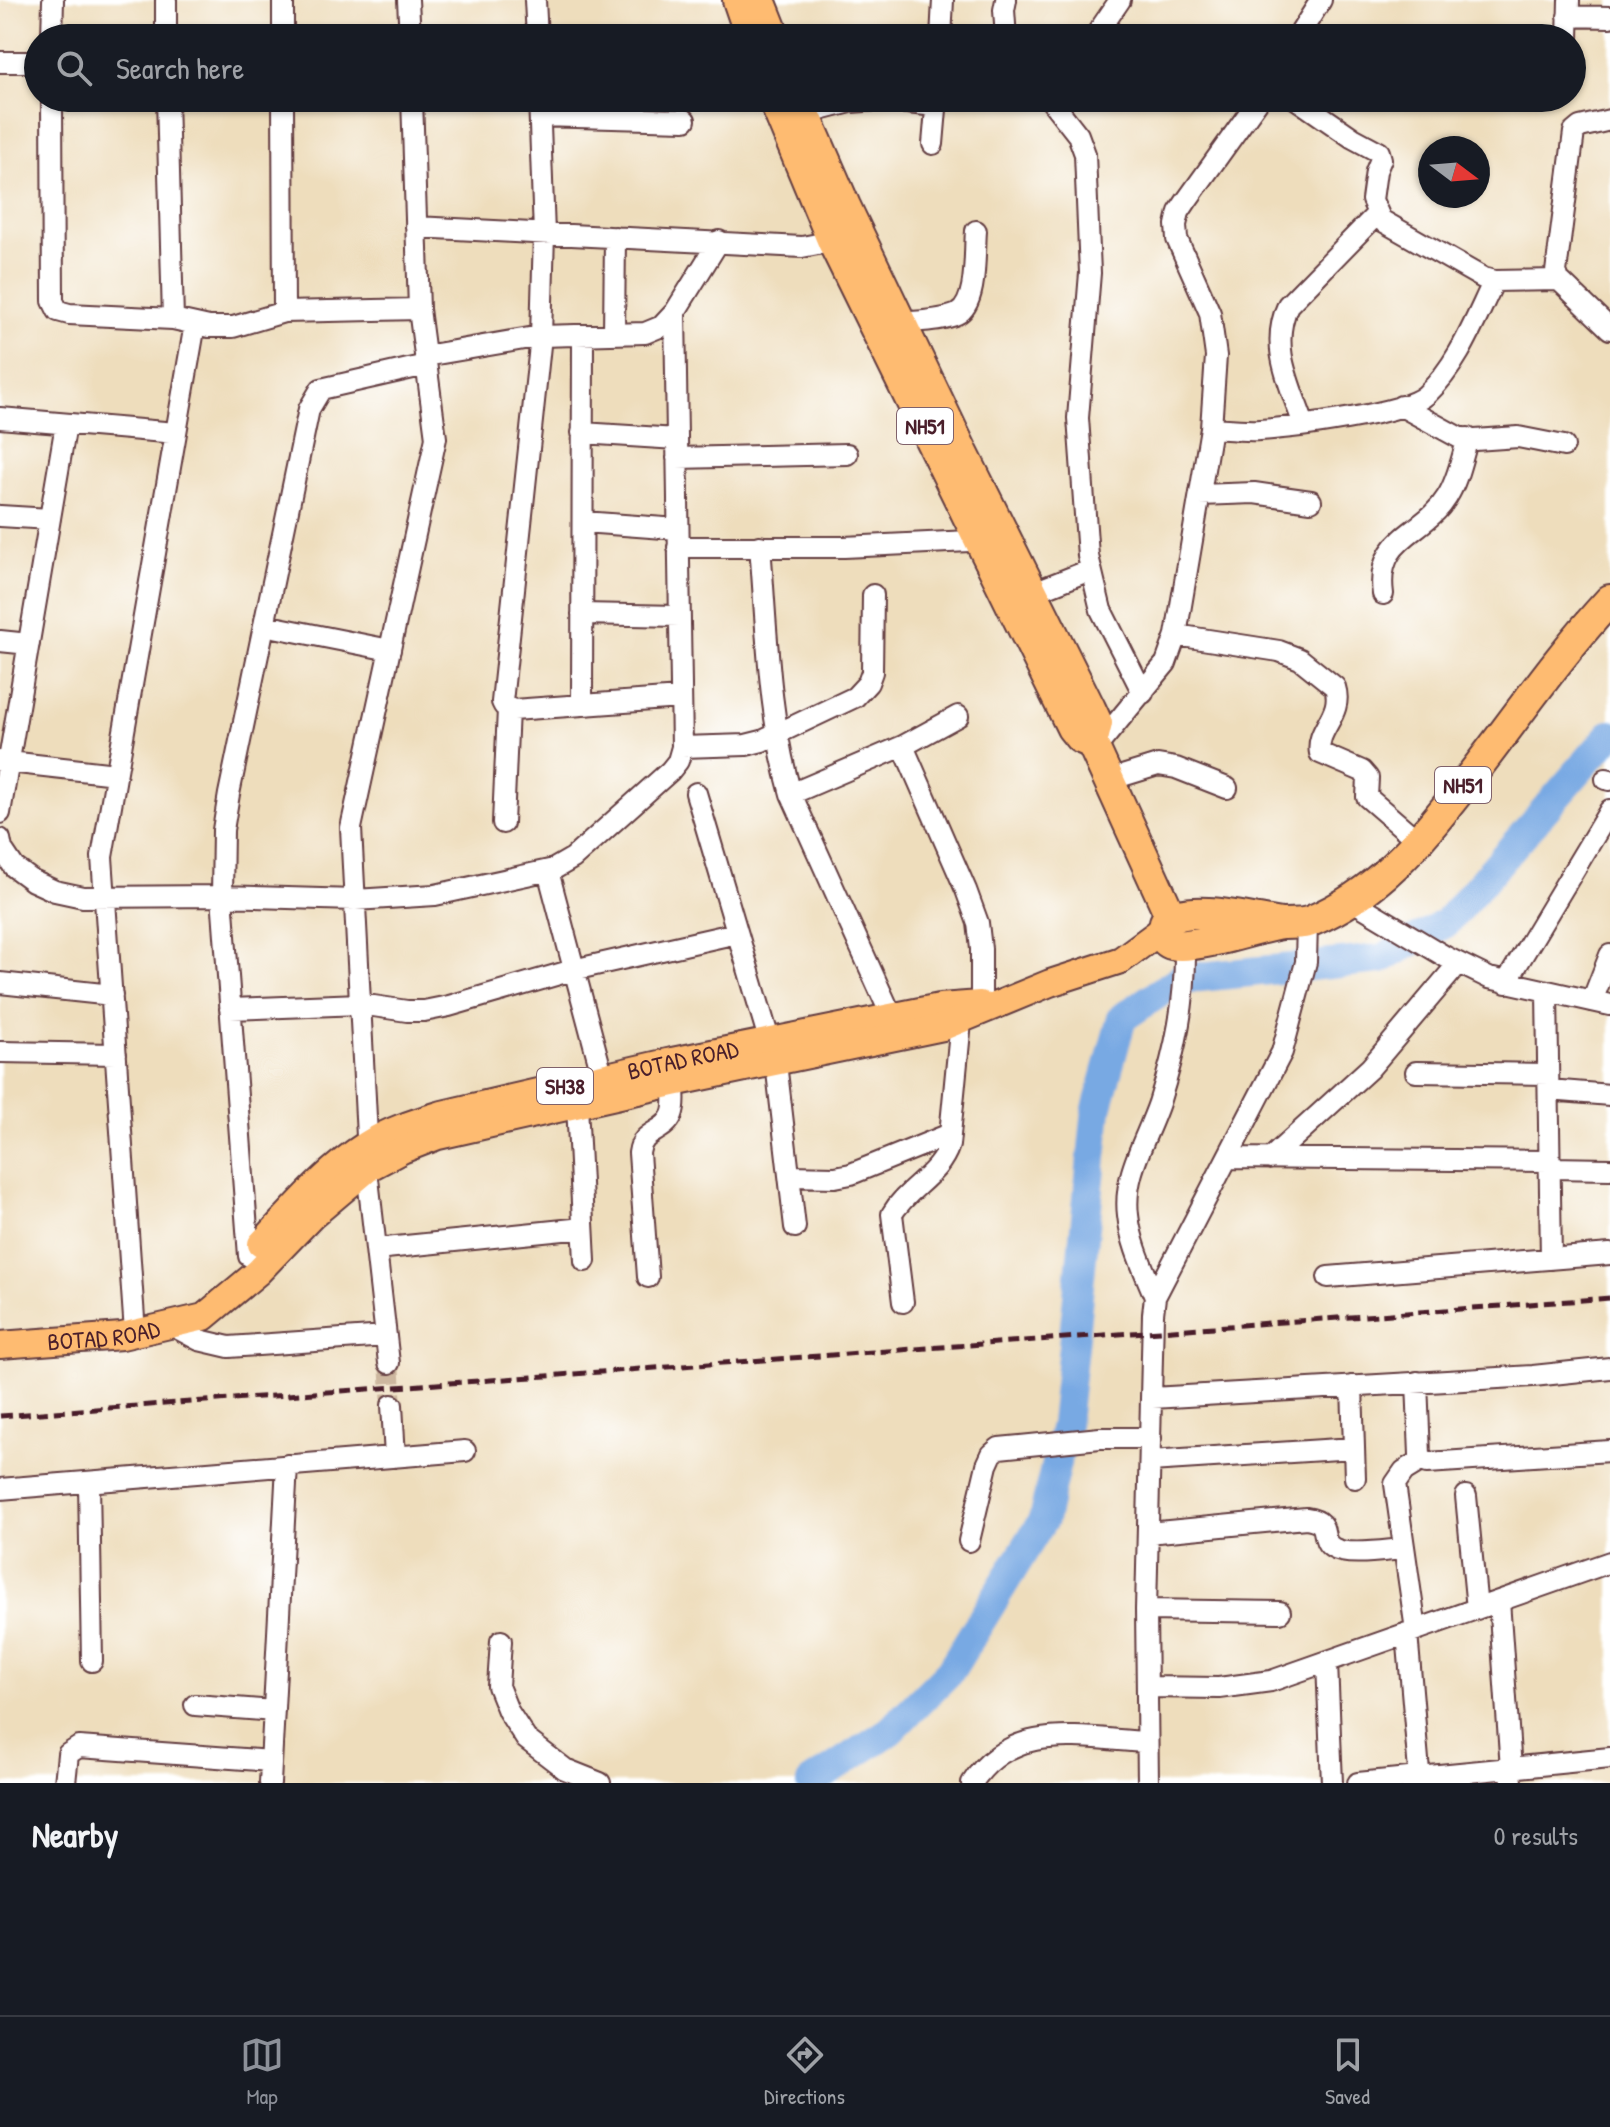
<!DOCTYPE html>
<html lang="en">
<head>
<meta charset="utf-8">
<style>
  :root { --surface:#171b24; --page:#20242c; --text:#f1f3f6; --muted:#9ea1a6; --line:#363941; --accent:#8c9099 }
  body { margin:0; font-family:"Patrick Hand",sans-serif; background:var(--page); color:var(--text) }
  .compass { position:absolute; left:1418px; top:136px; width:72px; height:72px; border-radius:50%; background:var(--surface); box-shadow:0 2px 6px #0004; rotate:106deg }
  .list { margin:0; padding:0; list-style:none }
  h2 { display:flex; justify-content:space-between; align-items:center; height:104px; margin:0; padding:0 32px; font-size:34px }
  h2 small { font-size:26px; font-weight:400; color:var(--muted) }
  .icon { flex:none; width:44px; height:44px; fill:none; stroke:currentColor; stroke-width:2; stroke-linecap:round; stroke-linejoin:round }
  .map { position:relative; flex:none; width:1610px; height:1783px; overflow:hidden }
  .search { position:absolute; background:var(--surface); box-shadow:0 2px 6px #0004; left:24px; right:24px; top:24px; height:88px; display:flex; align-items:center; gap:20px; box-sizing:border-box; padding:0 28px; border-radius:44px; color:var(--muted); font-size:30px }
  .sheet { height:232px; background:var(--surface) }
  nav { display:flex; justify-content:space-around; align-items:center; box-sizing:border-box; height:112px; border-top:2px solid var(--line); background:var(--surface); font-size:22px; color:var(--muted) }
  nav a { display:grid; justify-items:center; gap:4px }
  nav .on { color:var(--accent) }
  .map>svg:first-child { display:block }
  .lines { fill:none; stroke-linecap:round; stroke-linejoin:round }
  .river { stroke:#78a9e3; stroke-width:30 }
  .minor-tunnel { stroke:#cdb79f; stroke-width:20; stroke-dasharray:20 10; stroke-linecap:butt }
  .minor-casing { stroke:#633c41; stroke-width:24 }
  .major-casing { stroke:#633c41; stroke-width:30 }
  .highway-casing { stroke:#633c41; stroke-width:34 }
  .minor { stroke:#fff; stroke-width:20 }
  .major { stroke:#febb71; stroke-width:26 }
  .highway { stroke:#febb71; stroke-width:30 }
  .rail { stroke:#4a1f2b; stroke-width:5; stroke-dasharray:12 6; stroke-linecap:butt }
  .labels { text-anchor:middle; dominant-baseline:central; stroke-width:8; stroke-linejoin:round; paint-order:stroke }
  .shield { fill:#fff; stroke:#80626b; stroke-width:2 }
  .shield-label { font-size:22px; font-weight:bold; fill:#4a1f2b }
  .street-label { font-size:24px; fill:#4a1f2b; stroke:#fff }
</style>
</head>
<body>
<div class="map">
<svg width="1610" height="1783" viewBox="0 0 1610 1783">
  <rect width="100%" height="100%" fill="#fff"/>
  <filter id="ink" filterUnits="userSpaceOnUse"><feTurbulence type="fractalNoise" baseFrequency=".0125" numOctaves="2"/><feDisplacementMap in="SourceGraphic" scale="16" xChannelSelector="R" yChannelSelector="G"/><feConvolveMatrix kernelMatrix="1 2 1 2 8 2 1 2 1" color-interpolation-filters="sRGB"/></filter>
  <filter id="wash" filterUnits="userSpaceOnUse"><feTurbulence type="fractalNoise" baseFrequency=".006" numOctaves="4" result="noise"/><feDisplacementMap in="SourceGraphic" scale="32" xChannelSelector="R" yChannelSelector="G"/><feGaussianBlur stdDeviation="1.8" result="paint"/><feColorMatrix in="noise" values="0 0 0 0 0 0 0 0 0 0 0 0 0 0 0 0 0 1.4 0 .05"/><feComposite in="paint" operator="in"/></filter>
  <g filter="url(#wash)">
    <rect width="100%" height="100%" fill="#eeddbc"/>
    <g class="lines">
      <path class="river" d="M 811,1783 L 890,1731 L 950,1671 L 1043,1520 L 1065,1424 L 1097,1109 L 1122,1018 L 1180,979 L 1381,959 L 1446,923 L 1610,735"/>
    </g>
  </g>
  <g filter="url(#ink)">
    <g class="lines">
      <path class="minor-tunnel" d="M 389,1363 L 392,1405"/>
      <defs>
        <path id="minor" d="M 166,0 L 166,38
          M 408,0 L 410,38
          M 535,0 L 537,38
          M 1006,0 L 1004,10 L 1006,38
          M 1568,16 L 1610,17
          M 52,38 L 53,0
          M 283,38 L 283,0
          M 941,38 L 943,0
          M 1094,38 L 1120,0
          M 1297,38 L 1321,0
          M 1568,38 L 1569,0
          M 0,62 L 38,62
          M 52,98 L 53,301 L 58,311 L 69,314 L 173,319 L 209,327 L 233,327 L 284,312 L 419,309
          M 167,98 L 173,319
          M 283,98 L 284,312
          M 539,98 L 544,234 L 541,336 L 502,702 L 504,706 L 513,710 L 680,698
          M 1049,98 L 1078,135 L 1085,154 L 1090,273 L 1078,418 L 1088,556 L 1101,610 L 1143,693
          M 1295,98 L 1353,138 L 1379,152 L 1381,159 L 1376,171 L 1372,200 L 1381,220 L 1483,278 L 1494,281 L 1559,280
          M 1555,98 L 1559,98
          M 805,114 L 851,102 L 878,100 L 936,106
          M 540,116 L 685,120
          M 1610,120 L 1580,127 L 1574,132 L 1556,272 L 1559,280 L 1610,329
          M 933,144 L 937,98
          M 416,227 L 802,247 L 844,239
          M 901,323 C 918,321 942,321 957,314 C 978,303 974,253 976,231
          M 614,334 L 615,237
          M 425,356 L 541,336 L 645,333 L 662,326 L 675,312 L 719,241
          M 1401,406 L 1458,437 L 1475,440 L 1518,437 L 1564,446
          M 0,418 L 176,433
          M 1304,425 C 1290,384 1269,347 1288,305 L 1377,214
          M 1211,428 C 1227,429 1244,431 1260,430 C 1290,428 1406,414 1426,395 C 1459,364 1475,320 1494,281
          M 582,433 L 677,439
          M 677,458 L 847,454
          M 1200,495 L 1254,493 L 1311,501
          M 0,516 L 50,519
          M 583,522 L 678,529
          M 760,546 C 767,629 768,714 791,794 L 892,1017
          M 678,547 L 844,547 L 991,540
          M 1034,592 L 1090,570
          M 1383,594 C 1375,536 1424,535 1447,497 C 1458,480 1462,457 1468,438
          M 582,614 L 679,616
          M 264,625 L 390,650
          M 1176,635 L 1279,651 L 1300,659 L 1335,687 C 1344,715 1315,729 1320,753 L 1362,771 L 1368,778 L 1367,797 L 1418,841
          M 0,641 L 29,644
          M 582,705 L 583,335
          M 903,746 L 966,890 L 978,923 L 981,949 L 981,1004
          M 682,747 L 746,745 L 762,741 L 855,697 L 868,683 L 872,672 L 873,595
          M 1095,749 L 1166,663 L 1176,635 L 1211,428 L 1216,356 L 1210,313 L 1177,239 L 1176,225 L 1179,212 L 1187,200 L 1260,98
          M 0,761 L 116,774
          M 1606,779 L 1610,780
          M 1109,780 L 1158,765 L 1176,768 L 1227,788
          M 696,793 L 776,1063 L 795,1227
          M 791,794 L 903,746 L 958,716
          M 0,813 L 66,424
          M 503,823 L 508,709
          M 0,839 L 2,849 L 14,867 L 33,881 L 55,891 L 83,897 L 222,896 L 355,900 L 435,895 L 554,869 L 573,858 L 670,771 L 678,761 L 682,747 L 675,312
          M 548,871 L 603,1078
          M 1351,900 L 1446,957 L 1489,978 L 1610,1005
          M 0,983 L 112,995
          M 1506,983 L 1610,810
          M 1547,992 L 1551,1259
          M 1592,1001 L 1610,955
          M 230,1009 L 360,1004 L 407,1011 L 424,1011 L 449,1006 L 573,970 L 737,933
          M 0,1052 L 116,1054
          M 1416,1072 L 1548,1074
          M 1549,1090 L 1610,1095
          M 577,1105 L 585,1261
          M 368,1156 L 351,828 L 436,438 L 419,309 L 412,98
          M 1229,1158 L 1550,1161
          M 1270,1159 L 1370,1068 L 1458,964
          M 1550,1168 L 1610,1169
          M 367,1170 L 389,1363
          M 791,1176 L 835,1177 L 851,1174 L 950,1134
          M 376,1249 L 583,1228
          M 249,1256 L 222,896 L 223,830 L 229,794 L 309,409 L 321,389 L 426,365
          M 648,1277 L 639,1153 C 642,1129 664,1134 672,1115 C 677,1103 673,1083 672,1069
          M 1328,1277 L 1610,1254
          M 1155,1297 C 1144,1270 1131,1244 1128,1215 C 1123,1174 1146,1141 1159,1103 C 1176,1049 1186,1002 1185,945
          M 903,1302 L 892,1214 C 908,1187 939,1176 949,1145 L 961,1021
          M 171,1325 L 199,1340 L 229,1347 L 386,1336
          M 135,1333 L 102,857 L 195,324
          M 1417,1382 L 1420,1455 L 1427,1463 L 1610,1451
          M 1352,1386 L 1355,1478
          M 1152,1398 L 1533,1376 L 1610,1368
          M 392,1405 L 395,1457
          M 1150,1461 L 1354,1448
          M 89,1482 L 92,1661
          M 0,1489 L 465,1451
          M 1466,1496 L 1477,1609
          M 1148,1533 L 1306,1518 C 1334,1522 1317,1538 1333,1548 C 1347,1557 1387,1550 1404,1549
          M 969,1541 L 987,1465 L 992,1454 L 999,1448 L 1100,1438 L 1151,1438
          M 1499,1601 L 1512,1783
          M 1146,1610 L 1280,1612
          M 1416,1630 L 1395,1484 L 1404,1471 L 1422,1460
          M 1407,1633 L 1420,1783
          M 501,1641 L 498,1686 L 508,1711 L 526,1739 L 565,1769 L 600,1783
          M 1327,1663 L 1332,1783
          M 1147,1687 L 1219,1688 L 1271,1681 L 1610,1562
          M 195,1705 L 274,1711
          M 65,1783 L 68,1754 L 79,1747 L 271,1761
          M 270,1783 L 287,1465
          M 972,1783 C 1013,1720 1083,1739 1147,1742
          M 1148,1783 L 1146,1610 L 1153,1314 L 1155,1297 L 1282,1052 L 1306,962 L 1307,923
          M 1358,1783 L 1610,1758"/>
        <g id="major">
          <path id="s1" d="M 261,1244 C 294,1209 325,1171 366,1145 C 389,1130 416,1122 442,1114 L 672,1061 L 940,1007 L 980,1004"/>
          <path id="s2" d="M 0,1345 L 122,1336 L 204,1317 L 258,1272 L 312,1216 L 370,1167 L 402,1150 L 438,1136 L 673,1083 L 943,1027 L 1050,983 L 1121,960 L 1163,929"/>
        </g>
        <path id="highway" d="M 738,0 L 751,38
          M 760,0 L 775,38
          M 773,98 L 833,242 L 1072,728 L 1080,738 L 1092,743 L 1171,917
          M 798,98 L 845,206 L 962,451 L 1090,708 L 1097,723 L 1092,743
          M 1282,924 C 1253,920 1189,902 1165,922 C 1159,946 1173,947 1193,944 C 1223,941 1251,929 1282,924 C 1291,923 1302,925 1311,921 C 1382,891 1421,839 1467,781 C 1514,721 1558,656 1610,600"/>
      </defs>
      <use href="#minor" class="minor-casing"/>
      <use href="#major" class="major-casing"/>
      <use href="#highway" class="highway-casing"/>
      <use href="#minor" class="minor"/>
      <use href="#major" class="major"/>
      <use href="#highway" class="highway"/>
      <path class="rail" d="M 0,1416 L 1610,1298"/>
    </g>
  </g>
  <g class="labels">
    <g class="shield">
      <rect x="897" y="408" width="56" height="36" rx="6"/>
      <rect x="1435" y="767" width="56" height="36" rx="6"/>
      <rect x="537" y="1068" width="56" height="36" rx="6"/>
    </g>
    <g class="shield-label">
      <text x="925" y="426">NH51</text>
      <text x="1463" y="785">NH51</text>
      <text x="565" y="1086">SH38</text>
    </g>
    <g class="street-label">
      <text stroke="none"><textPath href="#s1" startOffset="474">BOTAD ROAD</textPath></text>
      <text stroke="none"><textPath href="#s2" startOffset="104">BOTAD ROAD</textPath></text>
    </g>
  </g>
</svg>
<svg class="compass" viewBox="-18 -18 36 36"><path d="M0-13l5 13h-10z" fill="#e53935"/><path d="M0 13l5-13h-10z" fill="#9ea1a6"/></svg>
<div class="search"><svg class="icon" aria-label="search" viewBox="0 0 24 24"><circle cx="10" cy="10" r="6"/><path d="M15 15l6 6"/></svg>Search here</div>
</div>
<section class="sheet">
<h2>Nearby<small>0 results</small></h2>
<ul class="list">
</ul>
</section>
<nav>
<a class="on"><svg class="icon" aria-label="map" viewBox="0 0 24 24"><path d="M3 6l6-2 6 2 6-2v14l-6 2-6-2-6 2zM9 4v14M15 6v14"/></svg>Map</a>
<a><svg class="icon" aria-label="directions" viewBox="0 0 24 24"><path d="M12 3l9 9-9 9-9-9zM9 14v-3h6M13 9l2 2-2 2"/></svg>Directions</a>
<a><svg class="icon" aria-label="saved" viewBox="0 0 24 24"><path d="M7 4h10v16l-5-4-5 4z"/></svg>Saved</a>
</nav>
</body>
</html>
